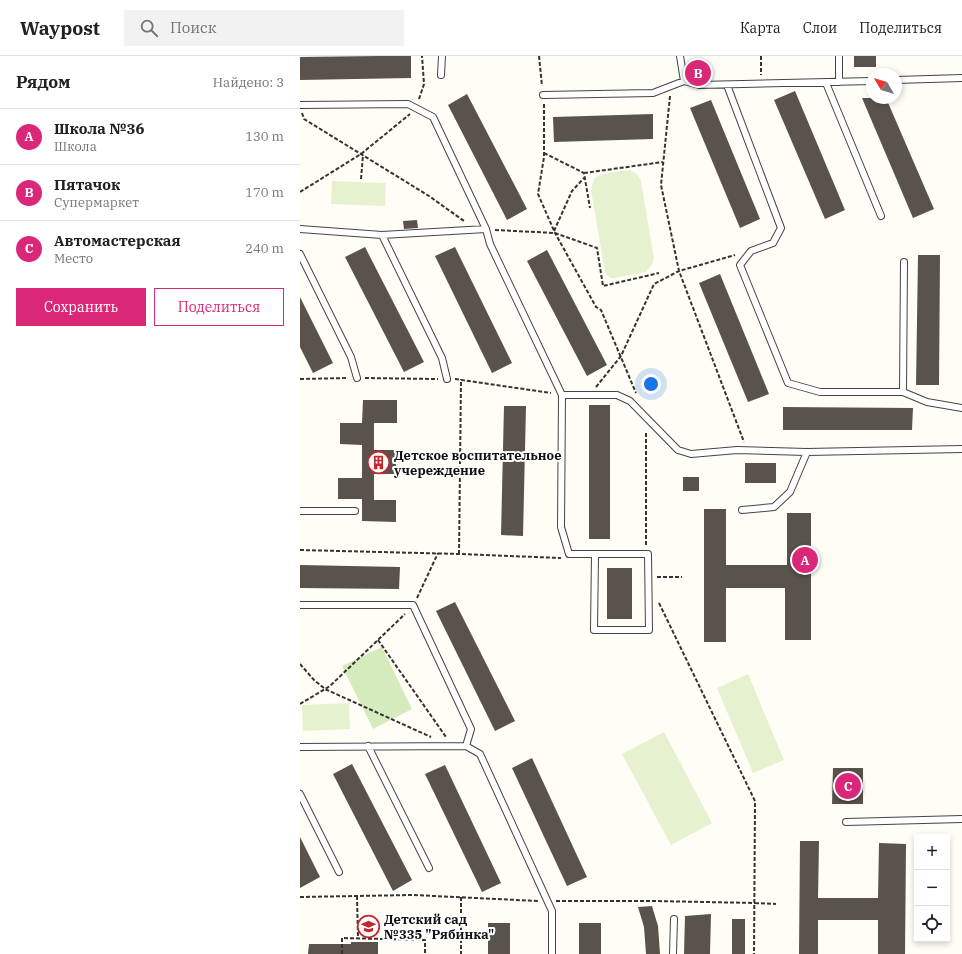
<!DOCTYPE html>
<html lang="ru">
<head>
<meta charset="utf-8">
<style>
  :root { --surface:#fff; --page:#f2f2f2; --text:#202124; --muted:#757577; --line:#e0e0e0; --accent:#db2777 }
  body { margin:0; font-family:"IBM Plex Serif",serif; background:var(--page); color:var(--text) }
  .controls { position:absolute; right:12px; bottom:12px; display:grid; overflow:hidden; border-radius:0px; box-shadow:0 2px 6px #0003 }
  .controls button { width:36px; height:36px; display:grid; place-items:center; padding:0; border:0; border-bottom:1px solid var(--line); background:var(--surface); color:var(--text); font:20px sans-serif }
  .compass { position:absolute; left:566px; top:12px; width:36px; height:36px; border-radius:50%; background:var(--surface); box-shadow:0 2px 6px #0003; rotate:308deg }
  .you { position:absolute; left:351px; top:328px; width:14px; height:14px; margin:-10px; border:3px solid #fff; border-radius:50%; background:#1a73e8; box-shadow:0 0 0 6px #1a73e833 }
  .badge { display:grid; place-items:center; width:26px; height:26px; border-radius:50%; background:var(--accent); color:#fff; font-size:13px; font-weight:700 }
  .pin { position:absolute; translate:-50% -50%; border:2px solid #fff; box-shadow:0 1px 4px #0006 }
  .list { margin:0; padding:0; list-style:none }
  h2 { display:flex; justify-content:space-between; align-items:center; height:52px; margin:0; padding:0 16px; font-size:17px }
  h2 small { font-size:13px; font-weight:400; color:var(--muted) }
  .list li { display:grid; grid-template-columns:26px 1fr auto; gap:12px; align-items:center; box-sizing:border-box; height:56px; padding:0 16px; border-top:1px solid var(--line) }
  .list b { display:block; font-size:15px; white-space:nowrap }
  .list p { margin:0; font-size:13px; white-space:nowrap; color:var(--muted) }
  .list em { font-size:13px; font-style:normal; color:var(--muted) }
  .actions { display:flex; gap:8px; padding:12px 16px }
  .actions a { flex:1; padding:9px 0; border:1px solid var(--accent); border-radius:0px; text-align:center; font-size:14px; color:var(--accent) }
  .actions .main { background:var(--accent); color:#fff }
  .icon { flex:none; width:22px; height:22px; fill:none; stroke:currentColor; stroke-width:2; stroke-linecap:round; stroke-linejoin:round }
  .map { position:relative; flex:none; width:662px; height:898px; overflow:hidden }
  header { display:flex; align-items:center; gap:24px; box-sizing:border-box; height:56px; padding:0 20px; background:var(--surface); border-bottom:1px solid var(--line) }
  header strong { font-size:19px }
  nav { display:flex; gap:22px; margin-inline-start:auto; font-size:14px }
  .search { width:280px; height:36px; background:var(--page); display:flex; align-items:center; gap:10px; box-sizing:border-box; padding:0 14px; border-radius:0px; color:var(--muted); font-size:15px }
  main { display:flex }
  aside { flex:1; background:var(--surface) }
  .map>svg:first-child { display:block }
  .green { fill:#d5ebbd }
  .pitch { fill:#e6f2cf }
  .building { fill:#5a524d }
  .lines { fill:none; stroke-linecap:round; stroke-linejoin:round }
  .lane-casing { stroke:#444; stroke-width:8 }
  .path { stroke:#333; stroke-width:2; stroke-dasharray:4 2; stroke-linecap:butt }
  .lane { stroke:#fff; stroke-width:6 }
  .labels { text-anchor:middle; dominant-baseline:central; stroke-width:4; stroke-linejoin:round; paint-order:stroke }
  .poi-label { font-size:13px; font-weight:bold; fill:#111; stroke:#fff; text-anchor:start }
</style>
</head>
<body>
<header>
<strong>Waypost</strong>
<div class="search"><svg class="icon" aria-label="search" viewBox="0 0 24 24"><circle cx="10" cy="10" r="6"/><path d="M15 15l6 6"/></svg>Поиск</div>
<nav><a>Карта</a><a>Слои</a><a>Поделиться</a></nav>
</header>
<main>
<aside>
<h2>Рядом<small>Найдено: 3</small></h2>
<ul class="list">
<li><span class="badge">A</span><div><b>Школа №36</b><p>Школа</p></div><em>130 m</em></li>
<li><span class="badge">B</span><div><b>Пятачок</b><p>Супермаркет</p></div><em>170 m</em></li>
<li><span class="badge">C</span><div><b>Автомастерская</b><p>Место</p></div><em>240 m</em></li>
</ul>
<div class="actions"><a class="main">Сохранить</a><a>Поделиться</a></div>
</aside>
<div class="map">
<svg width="662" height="898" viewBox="0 0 662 898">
  <rect width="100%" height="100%" fill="#fffdf5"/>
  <path class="green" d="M 82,591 L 112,653 L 73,673 L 42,610 Z"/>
  <path class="pitch" d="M 330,114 L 337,118 L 341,125 L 354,202 L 353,207 L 346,216 L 315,222 L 310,222 L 305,216 L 291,134 C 292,129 293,122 298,120 C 304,117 322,115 330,114 Z
    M 32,125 L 86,127 L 85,150 L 31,148 Z
    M 448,618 L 484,704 L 453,717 L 417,632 Z
    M 49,647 L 50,673 L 3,675 L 2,649 Z
    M 364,676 L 412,767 L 371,789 L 322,698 Z"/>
  <path class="building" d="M 79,0 L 111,0 L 111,22 L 0,24 L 0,1 Z
    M 554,0 L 576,0 L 576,11 L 554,11 Z
    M 495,35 L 545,154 L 525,163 L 474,44 Z
    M 167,38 L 227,153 L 207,164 L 148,49 Z
    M 562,42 L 586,42 L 634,153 L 613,162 Z
    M 411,44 L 460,163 L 440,172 L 390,52 Z
    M 353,58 L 353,83 L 254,86 L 253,61 Z
    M 117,164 L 118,172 L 104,173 L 103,165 Z
    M 65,191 L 124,306 L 104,316 L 45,201 Z
    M 155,191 L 212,307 L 192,317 L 135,200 Z
    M 247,194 L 307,309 L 287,320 L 227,205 Z
    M 618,199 L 640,199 L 639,329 L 616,329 Z
    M 420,218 L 469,338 L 448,346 L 399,227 Z
    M 0,241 L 33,307 L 13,317 L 0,291 Z
    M 63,344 L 97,344 L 97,367 L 74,367 L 74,394 L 96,394 L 96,418 L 74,418 L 74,444 L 96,444 L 96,466 L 62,465 L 62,443 L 38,443 L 38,422 L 62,422 L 62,389 L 40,388 L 40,367 L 62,367 Z
    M 289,349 L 310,349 L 310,483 L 289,483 Z
    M 204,350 L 226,350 L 223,480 L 201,479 Z
    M 483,351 L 613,352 L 612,374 L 483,374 Z
    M 445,407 L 476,407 L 476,427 L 445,427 Z
    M 383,421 L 399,421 L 399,435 L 383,435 Z
    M 404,453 L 426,453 L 426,509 L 487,509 L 487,457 L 511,457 L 511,584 L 485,584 L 485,532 L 426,532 L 426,586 L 404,586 Z
    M 0,509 L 100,511 L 99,533 L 0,532 Z
    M 307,512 L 332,512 L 332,563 L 307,563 Z
    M 155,546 L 215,665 L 195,675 L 136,555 Z
    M 232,702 L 287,821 L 267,830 L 212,712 Z
    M 52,708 L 112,824 L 93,835 L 33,718 Z
    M 145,709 L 201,827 L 182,836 L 125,718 Z
    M 533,712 L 563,712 L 563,748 L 532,748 Z
    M 0,781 L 20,821 L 0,832 Z
    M 500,785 L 519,785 L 518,842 L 578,842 L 579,787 L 606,788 L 605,898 L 578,898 L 578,864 L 518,864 L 518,898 L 499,898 Z
    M 352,850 L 358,870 L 360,898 L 346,898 L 344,871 L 338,851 Z
    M 411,858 L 410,898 L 384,898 L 385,860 Z
    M 432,863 L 445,863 L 445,898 L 432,898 Z
    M 188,867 L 210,867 L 210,898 L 188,898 Z
    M 279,867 L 301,867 L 301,898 L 279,898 Z
    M 51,886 L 78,886 L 78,898 L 8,898 L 9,888 L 51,888 Z"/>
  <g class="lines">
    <defs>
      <path id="lane" d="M 380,0 L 384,25
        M 141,19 L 142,0
        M 596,24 L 662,22
        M 539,26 L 539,0
        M 526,27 L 581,160
        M 427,29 L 481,172 L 473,187 L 451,195 L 440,209 L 488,327 L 520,336 L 603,336 L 627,346 L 662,352
        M 243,39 L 353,37 L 384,25 L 399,29 L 572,25
        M 0,49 L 108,48 L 133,61 L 186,173
        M 0,173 L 82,179 L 186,173 L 190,188 L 262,339 L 261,471 L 269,498 L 348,498 L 349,574 L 294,574 L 295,498
        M 82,179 L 142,302 L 147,323
        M 0,198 L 51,301 L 57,322
        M 603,336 L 604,206
        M 262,339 L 317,339 L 330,345 L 378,394 L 391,398 L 437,394 L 507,396 L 662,393
        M 442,454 L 474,451 L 490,436 L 507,396
        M 0,455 L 55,455
        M 0,549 L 113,549 L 171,673 L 166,690
        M 68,690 L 129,812
        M 0,691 L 166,690 L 180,698 L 252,855 L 252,898
        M 0,738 L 39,816
        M 546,766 L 662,763
        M 373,898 L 374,863"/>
    </defs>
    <use href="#lane" class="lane-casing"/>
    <path class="path" d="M 239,0 L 242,30
      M 461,0 L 461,19
      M 370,40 L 361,129 L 379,215 L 444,386
      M 119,43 L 124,28 L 122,0
      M 244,48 L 244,101 L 238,138 L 255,177 L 296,251 L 301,254 L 336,337
      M 2,57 L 4,63 L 129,140 L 164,165
      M 244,97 L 284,117 L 290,152
      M 284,117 L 363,106
      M 61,123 L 63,99
      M 0,136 L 61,98 L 110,58
      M 195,174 L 255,177 L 297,192 L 303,230 L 359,217
      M 254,175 L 272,135 L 284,122
      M 65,322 L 138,323
      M 0,323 L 48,322
      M 155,323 L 251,337
      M 296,331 L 321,300 L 354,228 L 379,215 L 435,199
      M 346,489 L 346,375
      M 0,494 L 159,498 L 261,502
      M 159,498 L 161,323
      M 357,521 L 382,521
      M 117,542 L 138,497
      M 359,547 L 455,745 L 454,898
      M 78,584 L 146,681
      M 0,608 L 14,624 L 25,633 L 131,681
      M 0,648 L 30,630 L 105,558
      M 57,840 L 58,882
      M 0,841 L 113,839 L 238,845
      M 161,841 L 161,898
      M 256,845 L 355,845 L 455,847
      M 455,847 L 476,848
      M 42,898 L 42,882 L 125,884 L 125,898"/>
    <use href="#lane" class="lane"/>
  </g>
  <defs>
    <symbol id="building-ring" viewBox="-11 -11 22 22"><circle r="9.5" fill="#fff" stroke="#c4262e" stroke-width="1.5"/><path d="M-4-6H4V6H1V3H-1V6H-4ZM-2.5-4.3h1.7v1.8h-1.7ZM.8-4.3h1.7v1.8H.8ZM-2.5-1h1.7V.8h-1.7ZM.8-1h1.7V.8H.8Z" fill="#c4262e"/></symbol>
    <symbol id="school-ring" viewBox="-11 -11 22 22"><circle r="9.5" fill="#fff" stroke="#c4262e" stroke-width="1.5"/><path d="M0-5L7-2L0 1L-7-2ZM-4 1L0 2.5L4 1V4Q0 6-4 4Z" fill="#c4262e"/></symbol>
  </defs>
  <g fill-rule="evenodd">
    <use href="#building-ring" x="66" y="394" width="25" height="25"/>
    <use href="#school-ring" x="56" y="858" width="25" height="25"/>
  </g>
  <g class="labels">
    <g class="poi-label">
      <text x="94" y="399">Детское воспитательное<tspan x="94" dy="15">учереждение</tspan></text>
      <text x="84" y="863">Детский сад<tspan x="84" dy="15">№335 "Рябинка"</tspan></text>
    </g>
  </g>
</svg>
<div class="controls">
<button>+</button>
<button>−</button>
<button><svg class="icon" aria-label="locate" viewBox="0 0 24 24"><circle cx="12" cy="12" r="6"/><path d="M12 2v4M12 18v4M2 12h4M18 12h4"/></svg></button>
</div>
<svg class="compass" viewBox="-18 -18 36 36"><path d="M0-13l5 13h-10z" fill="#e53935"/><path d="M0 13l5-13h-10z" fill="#757577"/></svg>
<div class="you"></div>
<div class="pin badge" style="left:505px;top:504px">A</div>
<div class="pin badge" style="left:398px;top:17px">B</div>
<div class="pin badge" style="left:548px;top:730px">C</div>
</div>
</main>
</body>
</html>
